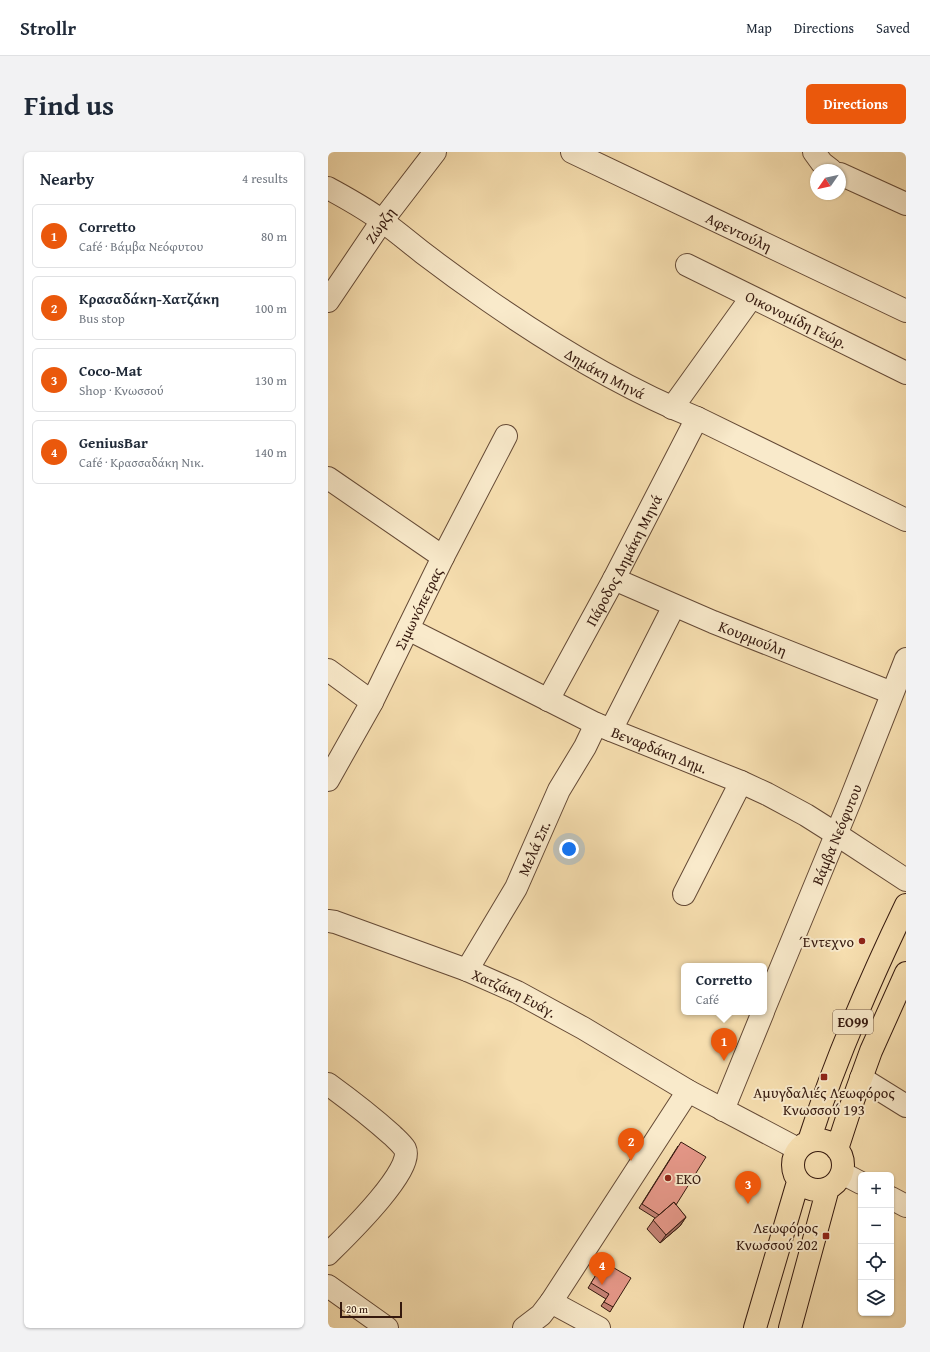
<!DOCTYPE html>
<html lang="en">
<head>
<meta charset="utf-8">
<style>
  :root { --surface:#fff; --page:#f2f2f3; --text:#1f2937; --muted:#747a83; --line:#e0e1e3; --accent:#ea580c }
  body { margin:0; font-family:"Gentium Book Plus",serif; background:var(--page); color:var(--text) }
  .controls { position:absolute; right:12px; bottom:12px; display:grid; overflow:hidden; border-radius:6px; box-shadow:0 1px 3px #0004 }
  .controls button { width:36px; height:36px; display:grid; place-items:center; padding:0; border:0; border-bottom:1px solid var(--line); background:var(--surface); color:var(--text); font:20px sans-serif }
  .compass { position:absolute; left:482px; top:12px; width:36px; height:36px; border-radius:50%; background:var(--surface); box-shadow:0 1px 3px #0004; rotate:236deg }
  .scale { position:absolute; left:12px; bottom:10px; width:62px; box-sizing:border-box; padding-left:4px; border:2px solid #35190e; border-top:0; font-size:11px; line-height:14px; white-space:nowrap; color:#35190e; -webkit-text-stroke:3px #f9eacb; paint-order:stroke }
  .you { position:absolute; left:241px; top:697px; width:14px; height:14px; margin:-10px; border:3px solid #fff; border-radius:50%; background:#1a73e8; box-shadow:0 0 0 6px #1a73e833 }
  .badge { display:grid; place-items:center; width:26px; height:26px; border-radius:50%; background:var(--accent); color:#fff; font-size:13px; font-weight:700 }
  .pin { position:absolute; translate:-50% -33px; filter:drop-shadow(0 1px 2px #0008) }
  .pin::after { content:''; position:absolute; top:21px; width:14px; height:12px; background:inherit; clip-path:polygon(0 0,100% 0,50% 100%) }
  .popup { position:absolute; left:353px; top:811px; width:86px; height:52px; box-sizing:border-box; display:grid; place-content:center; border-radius:6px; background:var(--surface); filter:drop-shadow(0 1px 3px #0005); font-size:13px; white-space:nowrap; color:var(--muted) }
  .popup b { font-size:15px; color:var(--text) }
  .popup::after { content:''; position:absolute; left:50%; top:100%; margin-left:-8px; border:8px solid transparent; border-top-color:var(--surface) }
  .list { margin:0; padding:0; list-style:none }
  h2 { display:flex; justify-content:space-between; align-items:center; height:52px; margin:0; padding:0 16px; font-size:17px }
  h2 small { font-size:13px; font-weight:400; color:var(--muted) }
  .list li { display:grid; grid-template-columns:26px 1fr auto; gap:12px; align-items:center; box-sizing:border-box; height:64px; margin:0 8px 8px; padding:0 8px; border:1px solid var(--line); border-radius:6px }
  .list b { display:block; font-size:15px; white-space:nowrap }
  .list p { margin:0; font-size:13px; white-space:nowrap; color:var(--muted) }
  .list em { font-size:13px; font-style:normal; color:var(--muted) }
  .icon { flex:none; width:22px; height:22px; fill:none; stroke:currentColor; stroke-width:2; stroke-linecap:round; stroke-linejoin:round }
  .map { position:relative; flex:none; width:578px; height:1176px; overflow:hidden; border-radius:6px }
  header { display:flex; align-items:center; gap:24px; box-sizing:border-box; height:56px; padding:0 20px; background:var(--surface); border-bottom:1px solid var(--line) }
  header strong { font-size:19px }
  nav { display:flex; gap:22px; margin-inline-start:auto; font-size:14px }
  .intro { display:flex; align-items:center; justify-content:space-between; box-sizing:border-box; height:96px; padding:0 24px }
  h1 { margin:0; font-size:28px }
  .button { padding:10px 18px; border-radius:6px; background:var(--accent); color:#fff; font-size:14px; font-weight:700 }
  main { display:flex; gap:24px; padding:0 24px }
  aside { flex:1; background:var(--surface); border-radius:6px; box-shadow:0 1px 3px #0004 }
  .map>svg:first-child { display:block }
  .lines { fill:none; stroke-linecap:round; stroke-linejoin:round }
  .minor-casing { stroke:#654a36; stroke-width:24 }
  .major-casing { stroke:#35190e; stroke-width:24 }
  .minor { stroke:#f9eacb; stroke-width:22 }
  .major { stroke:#f6deaf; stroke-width:22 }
  .wall { fill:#c58275; stroke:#35190e }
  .shaded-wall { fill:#a06a5f; stroke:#35190e }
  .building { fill:#e59788; stroke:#35190e }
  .poi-dot { fill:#8f2418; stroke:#f9eacb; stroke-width:1.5 }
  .labels { text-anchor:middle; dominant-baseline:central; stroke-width:4; stroke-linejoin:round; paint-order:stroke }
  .shield { fill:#f9eacb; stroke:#705847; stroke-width:1 }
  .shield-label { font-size:14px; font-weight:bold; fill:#35190e }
  .street-label { font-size:15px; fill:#35190e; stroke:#f9eacb }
  .poi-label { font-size:15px; fill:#35190e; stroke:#f9eacb; text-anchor:end }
</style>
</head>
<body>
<header>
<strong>Strollr</strong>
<nav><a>Map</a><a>Directions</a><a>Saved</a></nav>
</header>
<div class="intro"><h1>Find us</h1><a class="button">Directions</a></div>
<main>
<aside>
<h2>Nearby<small>4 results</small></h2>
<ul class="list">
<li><span class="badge">1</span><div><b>Corretto</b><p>Café · Βάμβα Νεόφυτου</p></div><em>80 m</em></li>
<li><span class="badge">2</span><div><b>Κρασαδάκη-Χατζάκη</b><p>Bus stop</p></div><em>100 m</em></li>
<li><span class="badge">3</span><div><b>Coco-Mat</b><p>Shop · Κνωσσού</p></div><em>130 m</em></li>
<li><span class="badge">4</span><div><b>GeniusBar</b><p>Café · Κρασσαδάκη Νικ.</p></div><em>140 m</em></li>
</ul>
</aside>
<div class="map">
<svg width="578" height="1176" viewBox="0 0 578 1176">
  <rect width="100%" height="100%" fill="#f6deaf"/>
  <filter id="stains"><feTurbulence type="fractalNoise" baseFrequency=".005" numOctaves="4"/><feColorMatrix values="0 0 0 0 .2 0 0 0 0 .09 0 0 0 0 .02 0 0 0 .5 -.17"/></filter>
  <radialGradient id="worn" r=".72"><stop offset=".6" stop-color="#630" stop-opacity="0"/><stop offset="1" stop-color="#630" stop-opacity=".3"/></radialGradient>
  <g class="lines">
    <defs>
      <g id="minor">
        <path id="s1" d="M 244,0 L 578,159"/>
        <path d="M 486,0 L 494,11 L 503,18"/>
        <path d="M 512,22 L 578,52"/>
        <path id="s2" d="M 0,36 C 18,46 37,56 54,69 C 68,79 81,90 95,101 C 116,117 138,133 161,149 C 226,194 295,236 369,266 L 578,368"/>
        <path id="s3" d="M 359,113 L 578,221"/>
        <path id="s4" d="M 0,149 L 54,69 L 107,0"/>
        <path d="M 344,256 L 423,146"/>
        <path d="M 0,326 L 115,405"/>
        <path id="s5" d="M 286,427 L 385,470 L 564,541"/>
        <path id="s6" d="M 80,477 L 268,572 L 413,630 L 439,642 L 478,663 L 508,682 L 578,728"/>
        <path d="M 0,518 L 44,550"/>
        <path id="s7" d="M 220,548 L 286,427 L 369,266"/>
        <path d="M 283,578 L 346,454"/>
        <path id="s8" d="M 0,628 L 44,550 L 115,405 L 178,284"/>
        <path d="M 356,742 L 413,630"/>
        <path id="s9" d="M 0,769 L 7,770 L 139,818 L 189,840 L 255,876 L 360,939 L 470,997"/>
        <path id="s10" d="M 139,818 L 188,736 L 231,638 L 257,595 L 268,572"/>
        <path id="s11" d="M 436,857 L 522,649 L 578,507"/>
        <path d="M 533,926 L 578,954"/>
        <path d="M 0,932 C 22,948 44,965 64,983 C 68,987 74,992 77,997 C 87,1018 15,1087 0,1102"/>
        <path d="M 395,958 L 435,860"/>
        <path d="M 514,1021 L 533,1031"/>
        <path d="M 563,1046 L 578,1054"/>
        <path d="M 0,1134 L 59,1176"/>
        <path d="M 223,1150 L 271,1176"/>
        <path d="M 196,1176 L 213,1163 L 223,1150 L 360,939"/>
      </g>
      <path id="major" d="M465 1013a25 25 0 1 1 50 0a25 25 0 1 1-50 0Z
        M 481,989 C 507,908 541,830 578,753
        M 509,997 L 522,957 L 543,899 L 578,821
        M 427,1176 L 470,1030
        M 462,1176 L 500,1036"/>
    </defs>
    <use href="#minor" class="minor-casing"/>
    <use href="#major" class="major-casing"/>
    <use href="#minor" class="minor"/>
    <use href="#major" class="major"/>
  </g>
  <path class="wall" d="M 350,994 L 348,1053 L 358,1065 L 352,1074 L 332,1091 L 319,1077 L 327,1066 L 311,1056 Z
    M 276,1110 L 285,1155 L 282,1160 L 273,1154 L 278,1147 L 260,1136 Z"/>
  <path class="shaded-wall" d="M 358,1065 L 352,1074 L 332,1091 L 338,1083 Z"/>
  <path class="building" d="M 353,990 L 378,1005 L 348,1053 L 346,1050 L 331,1063 L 314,1052 Z
    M 346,1050 L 358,1065 L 338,1083 L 325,1068 Z
    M 276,1110 L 303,1126 L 285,1155 L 276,1150 L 281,1142 L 263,1131 Z"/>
  <g class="poi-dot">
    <circle cx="534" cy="789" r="4"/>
    <rect x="492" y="921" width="8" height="8" rx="2"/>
    <circle cx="340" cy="1026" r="4"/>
    <rect x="494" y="1080" width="8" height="8" rx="2"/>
  </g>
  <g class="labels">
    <rect class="shield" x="505" y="858" width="40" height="24" rx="3"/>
    <g class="shield-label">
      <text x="525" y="870">ΕΟ99</text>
    </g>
    <g class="street-label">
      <text stroke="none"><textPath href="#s4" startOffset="92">Ζώρζη</textPath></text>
      <text stroke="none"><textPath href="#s1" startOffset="185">Αφεντούλη</textPath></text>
      <text stroke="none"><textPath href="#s3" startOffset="122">Οικονομίδη Γεώρ.</textPath></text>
      <text stroke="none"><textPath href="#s2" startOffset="334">Δημάκη Μηνά</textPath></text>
      <text stroke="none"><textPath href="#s7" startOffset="159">Πάροδος Δημάκη Μηνά</textPath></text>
      <text stroke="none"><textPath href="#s8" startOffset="194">Σιμωνόπετρας</textPath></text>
      <text stroke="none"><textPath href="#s5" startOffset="151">Κουρμούλη</textPath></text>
      <text stroke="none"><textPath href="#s6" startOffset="279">Βεναρδάκη Δημ.</textPath></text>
      <text stroke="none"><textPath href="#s11" startOffset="189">Βάμβα Νεόφυτου</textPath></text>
      <text stroke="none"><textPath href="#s10" startOffset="139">Μελά Σπ.</textPath></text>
      <text stroke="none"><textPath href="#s9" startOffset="200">Χατζάκη Ευάγ.</textPath></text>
    </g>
    <g class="poi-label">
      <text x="526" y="789">Έντεχνο</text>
      <text x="496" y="940" text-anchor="middle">Αμυγδαλιές Λεωφόρος<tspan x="496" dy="17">Κνωσσού 193</tspan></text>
      <text x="348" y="1026" text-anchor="start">EKO</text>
      <text x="490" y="1075">Λεωφόρος<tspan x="490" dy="17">Κνωσσού 202</tspan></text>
    </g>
  </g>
  <rect width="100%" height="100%" filter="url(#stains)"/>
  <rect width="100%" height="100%" fill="url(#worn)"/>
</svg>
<div class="controls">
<button>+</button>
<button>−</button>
<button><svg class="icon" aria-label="locate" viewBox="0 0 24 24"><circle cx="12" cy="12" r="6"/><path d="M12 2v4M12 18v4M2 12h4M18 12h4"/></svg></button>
<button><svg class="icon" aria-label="layers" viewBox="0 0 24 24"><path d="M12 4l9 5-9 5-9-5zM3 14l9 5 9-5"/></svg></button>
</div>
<svg class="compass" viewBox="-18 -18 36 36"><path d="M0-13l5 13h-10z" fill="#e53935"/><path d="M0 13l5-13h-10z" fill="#747a83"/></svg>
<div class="scale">20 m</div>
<div class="you"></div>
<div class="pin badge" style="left:396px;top:909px">1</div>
<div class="popup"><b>Corretto</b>Café</div>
<div class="pin badge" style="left:303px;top:1009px">2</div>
<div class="pin badge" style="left:420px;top:1052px">3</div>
<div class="pin badge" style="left:274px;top:1133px">4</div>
</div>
</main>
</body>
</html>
